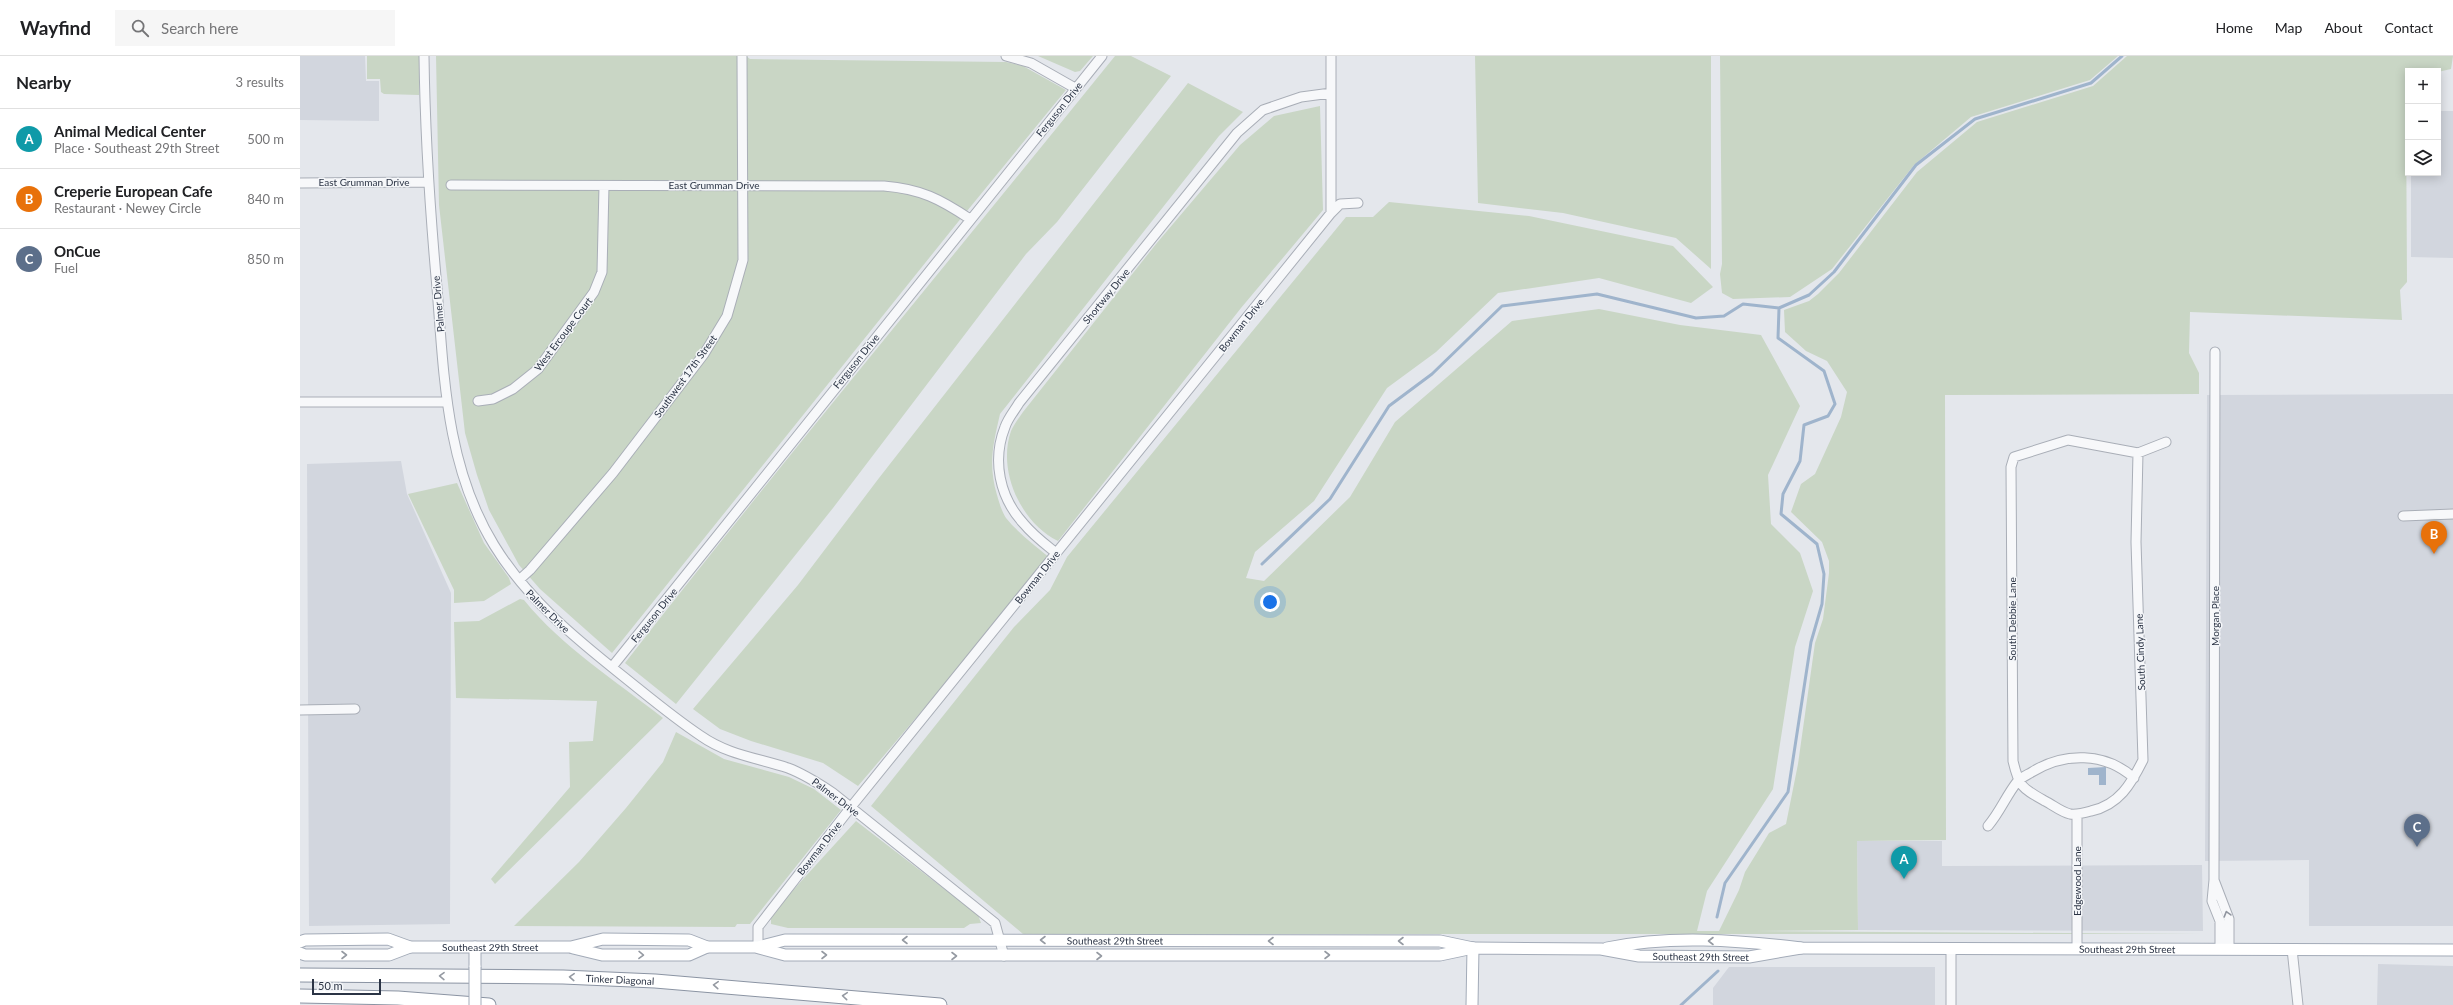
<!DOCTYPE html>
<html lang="en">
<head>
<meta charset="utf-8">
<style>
  :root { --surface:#fff; --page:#f6f6f6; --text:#202124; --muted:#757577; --line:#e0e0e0; --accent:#0b8043 }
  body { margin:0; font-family:Lato,sans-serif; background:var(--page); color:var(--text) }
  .controls { position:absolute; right:12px; top:12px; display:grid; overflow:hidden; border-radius:0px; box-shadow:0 2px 10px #0003 }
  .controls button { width:36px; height:36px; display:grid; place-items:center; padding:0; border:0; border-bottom:1px solid var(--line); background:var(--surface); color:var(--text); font:20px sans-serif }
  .scale { position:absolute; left:12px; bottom:10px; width:69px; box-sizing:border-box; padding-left:4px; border:2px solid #2b3445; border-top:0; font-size:11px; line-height:14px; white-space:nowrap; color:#2b3445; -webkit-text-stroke:3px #f4f6f9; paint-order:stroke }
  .you { position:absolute; left:970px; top:546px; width:14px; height:14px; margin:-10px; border:3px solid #fff; border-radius:50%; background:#1a73e8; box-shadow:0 0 0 6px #1a73e833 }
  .badge { display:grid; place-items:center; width:26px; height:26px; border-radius:50%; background:var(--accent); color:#fff; font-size:13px; font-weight:700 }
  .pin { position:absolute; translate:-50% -33px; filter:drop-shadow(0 1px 2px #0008) }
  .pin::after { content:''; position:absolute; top:21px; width:14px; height:12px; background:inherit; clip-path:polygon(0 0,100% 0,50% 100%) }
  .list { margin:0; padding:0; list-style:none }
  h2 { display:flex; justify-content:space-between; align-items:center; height:52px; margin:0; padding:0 16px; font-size:17px }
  h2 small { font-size:13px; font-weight:400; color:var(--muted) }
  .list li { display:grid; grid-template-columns:26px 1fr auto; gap:12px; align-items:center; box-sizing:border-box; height:60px; padding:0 16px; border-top:1px solid var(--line) }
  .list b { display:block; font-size:15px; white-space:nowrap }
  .list p { margin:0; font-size:13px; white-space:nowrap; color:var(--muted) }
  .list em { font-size:13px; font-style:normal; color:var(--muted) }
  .icon { flex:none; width:22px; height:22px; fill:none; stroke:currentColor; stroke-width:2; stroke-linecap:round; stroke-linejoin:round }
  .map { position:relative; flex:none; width:2153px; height:949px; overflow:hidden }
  header { display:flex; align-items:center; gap:24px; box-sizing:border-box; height:56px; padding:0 20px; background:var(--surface); border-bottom:1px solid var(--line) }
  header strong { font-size:19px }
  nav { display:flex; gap:22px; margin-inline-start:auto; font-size:14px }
  .search { width:280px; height:36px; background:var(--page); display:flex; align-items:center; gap:10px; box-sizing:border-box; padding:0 14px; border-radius:0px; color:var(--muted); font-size:15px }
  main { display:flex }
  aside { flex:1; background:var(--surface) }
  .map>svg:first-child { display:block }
  .built { fill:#d2d6de }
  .green { fill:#c9d6c5 }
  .water { fill:#9fb4cc }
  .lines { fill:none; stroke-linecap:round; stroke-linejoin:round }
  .stream { stroke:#9fb4cc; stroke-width:3 }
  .minor-casing { stroke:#a9aeb7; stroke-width:11 }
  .major-casing { stroke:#a3abb8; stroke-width:13 }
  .highway-casing { stroke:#8b94a3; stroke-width:15 }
  .minor { stroke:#f7f8fa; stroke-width:9 }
  .major { stroke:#fff; stroke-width:11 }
  .highway { stroke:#fff; stroke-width:13 }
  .major-bridge-casing { stroke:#a3abb8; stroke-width:13; stroke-linecap:butt }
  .major-bridge { stroke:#fff; stroke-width:11 }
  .oneway { stroke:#9196a0 }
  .oneway2 { stroke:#959aa2 }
  .labels { text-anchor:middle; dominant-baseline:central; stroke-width:3; stroke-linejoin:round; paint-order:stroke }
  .street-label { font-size:10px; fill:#2b3445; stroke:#f4f6f9 }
</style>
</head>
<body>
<header>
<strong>Wayfind</strong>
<div class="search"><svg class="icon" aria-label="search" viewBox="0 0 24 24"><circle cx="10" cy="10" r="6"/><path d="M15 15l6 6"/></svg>Search here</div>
<nav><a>Home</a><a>Map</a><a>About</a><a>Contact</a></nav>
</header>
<main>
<aside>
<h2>Nearby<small>3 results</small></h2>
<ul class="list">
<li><span class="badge" style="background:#0f9aa8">A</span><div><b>Animal Medical Center</b><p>Place · Southeast 29th Street</p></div><em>500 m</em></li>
<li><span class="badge" style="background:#e8710a">B</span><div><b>Creperie European Cafe</b><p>Restaurant · Newey Circle</p></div><em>840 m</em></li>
<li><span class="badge" style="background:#5c6f8a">C</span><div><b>OnCue</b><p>Fuel</p></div><em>850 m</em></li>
</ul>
</aside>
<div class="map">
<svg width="2153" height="949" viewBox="0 0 2153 949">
  <rect width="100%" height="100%" fill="#e4e7ec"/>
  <path class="built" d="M 0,0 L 65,0 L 66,25 L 79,25 L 79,65 L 0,64 Z
    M 2138,55 L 2153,55 L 2153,202 L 2111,201 L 2111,117 L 2138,117 Z
    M 2153,338 L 2153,870 L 2009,870 L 2009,804 L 1905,805 L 1907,339 Z
    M 101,405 L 107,438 L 151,537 L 150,868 L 9,870 L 7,408 Z
    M 1557,785 L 1642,785 L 1642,810 L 1902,809 L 1903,875 L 1558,874 Z
    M 2078,908 L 2153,910 L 2153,949 L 2077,949 Z
    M 1429,911 L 1635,911 L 1635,949 L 1413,949 L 1413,932 Z"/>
  <path class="green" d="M 67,0 L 119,0 L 119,39 L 84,38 L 81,36 L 80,23 L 67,23 Z
    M 136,0 L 446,0 L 450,3 L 706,6 L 723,10 L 766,34 L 658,166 L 312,597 L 240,533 L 219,509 L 189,454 L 177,419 L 165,377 L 139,149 Z
    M 738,0 L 793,0 L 780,15 L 775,16 Z
    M 815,0 L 831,0 L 871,20 L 757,166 L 726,198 L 533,452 L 376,648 L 325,607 C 485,402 652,202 815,0 Z
    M 1175,0 L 1411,0 L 1411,213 L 1376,182 L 1263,157 L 1178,147 Z
    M 1420,0 L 1818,0 L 1790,24 L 1671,61 L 1614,109 L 1532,213 L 1490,241 L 1433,243 L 1422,237 L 1420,218 L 1422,208 Z
    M 1827,0 L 2153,0 L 2151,13 L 2138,16 L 2108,15 L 2108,53 L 2106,53 L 2107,226 L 2100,234 L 2102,264 L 1890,256 L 1889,297 L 1899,317 L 1899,338 L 1645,339 L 1646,784 L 1557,785 L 1558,874 L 1454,875 L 1902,878 L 723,878 L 571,750 L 714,571 L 750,534 L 767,501 L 1046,161 L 1073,161 L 1089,146 L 1229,160 L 1373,190 L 1413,231 L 1391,247 L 1299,222 L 1198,237 L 1136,296 L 1087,332 L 1014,445 L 955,496 L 946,522 L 964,525 L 1050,441 L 1095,366 L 1212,265 L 1299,253 L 1380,269 L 1461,279 L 1500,350 L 1468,419 L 1471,468 L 1500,497 L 1513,535 L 1495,591 L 1473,733 L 1407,835 L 1397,875 L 1419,875 L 1439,834 L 1445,816 L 1469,777 L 1486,768 L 1498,708 L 1515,587 L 1523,563 L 1529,517 L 1529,505 L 1522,486 L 1491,456 L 1501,428 L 1515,418 L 1541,361 L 1547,336 L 1527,305 L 1506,295 L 1485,276 L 1484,254 L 1509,245 L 1518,238 L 1539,217 L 1617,116 L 1677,66 L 1793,30 Z
    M 888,27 L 943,56 L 919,80 L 700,358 C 693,389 688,408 697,439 C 699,446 702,456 706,462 C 719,478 736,490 751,503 L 558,730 L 523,707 L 451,685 L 420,673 L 393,653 L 498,529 L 579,422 Z
    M 1020,50 L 1023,154 L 941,252 L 758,485 C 721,467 697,415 711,375 C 714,368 719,362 723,356 L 856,188 L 940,89 L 974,60 Z
    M 157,427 L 184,487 L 209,522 L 211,528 L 184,545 L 154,547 L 154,534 L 108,438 Z
    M 220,543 L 224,544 C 262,591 316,625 363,662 L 195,828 L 191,823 L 270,731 L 269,686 L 293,685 L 297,645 L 156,642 L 154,566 L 179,565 Z
    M 376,676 L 424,703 L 489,721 L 514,733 L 541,754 L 450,868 L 437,868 L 435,871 L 214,870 L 279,806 L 326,752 L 363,706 Z
    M 556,765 L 678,859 L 681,867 L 670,868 L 664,872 L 488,872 L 471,868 L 471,861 L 474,855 Z"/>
  <path class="water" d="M 1806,711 L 1806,729 L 1799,729 L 1799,719 L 1788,719 L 1788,712 Z"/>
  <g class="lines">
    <path class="stream" d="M 962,508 L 1030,443 L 1089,350 L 1132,318 L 1202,250 L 1297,238 L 1396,262 L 1424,260 L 1443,248 L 1479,252 L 1509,239 L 1534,216 L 1616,109 L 1675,63 L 1791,27 L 1822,0
      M 1417,861 L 1425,827 L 1488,736 L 1511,586 L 1522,548 L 1524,518 L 1517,488 L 1481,458 L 1483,438 L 1500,405 L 1504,369 L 1528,360 L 1535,348 L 1524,315 L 1478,282 L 1479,252
      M 1381,949 L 1418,915"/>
    <defs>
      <path id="minor" d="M 124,0 C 125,78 130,155 137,232 C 144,320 146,411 194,489 C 227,543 275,582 324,621 C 349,641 374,662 401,680 C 428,699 458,702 488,712 C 504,718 518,727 533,737 L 695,867 L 704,900
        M 706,0 L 731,7 L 775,32
        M 1031,0 L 1031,157
        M 0,127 L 128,126
        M 151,129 L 584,130 C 621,133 640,143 670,163
        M 1915,296 L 1914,824 L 1912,845 L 1920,865 L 1920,893
        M 178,345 L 193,343 L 213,333 L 238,313 L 294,236 L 302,216 L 304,130
        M 0,346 L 147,346
        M 1838,397 L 1836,486 L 1843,704 C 1831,728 1819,749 1791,755 C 1784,757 1777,759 1770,758 C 1761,756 1753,749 1745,745 C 1722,732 1719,731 1713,705 L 1711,411 L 1714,401 L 1768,384 L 1838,397 L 1866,386
        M 2103,460 L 2153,458
        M 756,497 C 745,488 733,479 724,468 C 699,441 692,404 705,371 C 708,362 715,354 719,347 L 937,77 L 963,54 L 1001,41 L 1031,37
        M 219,524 L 230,514 L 313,417 L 404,298 L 427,260 L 443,204 L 442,0
        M 312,611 L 802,0
        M 0,654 L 55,653
        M 1688,770 C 1700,756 1706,740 1717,726 C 1720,722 1727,719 1732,716 C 1764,696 1805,696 1834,722
        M 1914,824 L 1929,863 L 1929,893
        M 458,891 L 458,871 L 551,751 L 1031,157 L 1040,148 L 1058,147
        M 1777,891 L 1777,758
        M 1651,893 L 1651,949
        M 1992,893 L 1998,949"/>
      <g id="major">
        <path id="s1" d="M 0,886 L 5,884 L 88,883 L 110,891 L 271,891 L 303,883 L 389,884 L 407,891 L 458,891 L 485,884 L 1140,885 L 1173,892"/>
        <path d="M 175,891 L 175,911"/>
        <path d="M 273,892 L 302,899 L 389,899 L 407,891"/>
        <path id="s2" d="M 459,892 L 485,899 L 1140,899 L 1173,892 L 1301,893 L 1339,900 L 1449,901 L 1501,892"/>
        <path id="s3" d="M 1307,892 C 1370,879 1437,884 1501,892 L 2153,894"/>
        <path d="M 0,897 L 5,899 L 89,899 L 110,891"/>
        <path d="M 1172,949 L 1173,892"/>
      </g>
      <g id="highway">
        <path id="s4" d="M 0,919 L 263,921 L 355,925 L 640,949"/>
        <path d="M 0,940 L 98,942 L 189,949"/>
      </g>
    </defs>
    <use href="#minor" class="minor-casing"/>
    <use href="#major" class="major-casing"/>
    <use href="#highway" class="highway-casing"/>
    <use href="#minor" class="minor"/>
    <use href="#major" class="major"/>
    <use href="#highway" class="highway"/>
    <defs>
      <path id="major-bridge" d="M 175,949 L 175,911"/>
    </defs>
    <use href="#major-bridge" class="major-bridge-casing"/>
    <use href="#major-bridge" class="major-bridge"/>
  </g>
  <defs><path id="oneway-chevron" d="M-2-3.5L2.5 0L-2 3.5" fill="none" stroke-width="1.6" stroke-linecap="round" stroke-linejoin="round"/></defs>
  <use class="oneway" href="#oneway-chevron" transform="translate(1927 858) rotate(-106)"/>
  <g class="oneway2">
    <use href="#oneway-chevron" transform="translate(605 884) rotate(-180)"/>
    <use href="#oneway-chevron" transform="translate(743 884) rotate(-180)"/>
    <use href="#oneway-chevron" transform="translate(971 885) rotate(-180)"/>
    <use href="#oneway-chevron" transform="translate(1101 885) rotate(-180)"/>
    <use href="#oneway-chevron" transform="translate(1411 885) rotate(-180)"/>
    <use href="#oneway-chevron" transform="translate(44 899)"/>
    <use href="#oneway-chevron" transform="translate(341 899) rotate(1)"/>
    <use href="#oneway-chevron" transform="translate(524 899)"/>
    <use href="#oneway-chevron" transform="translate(1027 899)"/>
    <use href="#oneway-chevron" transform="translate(654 900)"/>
    <use href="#oneway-chevron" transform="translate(799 900)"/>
    <use href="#oneway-chevron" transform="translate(142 920) rotate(-179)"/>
    <use href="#oneway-chevron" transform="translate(272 921) rotate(-177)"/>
    <use href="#oneway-chevron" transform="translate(416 929) rotate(-176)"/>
    <use href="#oneway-chevron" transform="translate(545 940) rotate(-175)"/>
  </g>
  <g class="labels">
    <g class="street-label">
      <text transform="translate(759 53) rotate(-51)">Ferguson Drive</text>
      <text x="64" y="126">East Grumman Drive</text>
      <text x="414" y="129">East Grumman Drive</text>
      <text transform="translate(806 240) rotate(-51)">Shortway Drive</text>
      <text transform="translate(138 248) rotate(-95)">Palmer Drive</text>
      <text transform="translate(941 269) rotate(-51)">Bowman Drive</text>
      <text transform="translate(263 278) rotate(-53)">West Ercoupe Court</text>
      <text transform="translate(556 305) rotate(-51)">Ferguson Drive</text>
      <text transform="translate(385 320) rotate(-54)">Southwest 17th Street</text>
      <text transform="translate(737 521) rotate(-51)">Bowman Drive</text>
      <text transform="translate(248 555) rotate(45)">Palmer Drive</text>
      <text transform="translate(354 559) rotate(-51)">Ferguson Drive</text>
      <text transform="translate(1915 560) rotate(-90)">Morgan Place</text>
      <text transform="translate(1712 563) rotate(-90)">South Debbie Lane</text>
      <text transform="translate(1840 596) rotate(-92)">South Cindy Lane</text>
      <text transform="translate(536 741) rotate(37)">Palmer Drive</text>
      <text transform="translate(519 792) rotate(-52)">Bowman Drive</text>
      <text transform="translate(1777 825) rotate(-90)">Edgewood Lane</text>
      <text stroke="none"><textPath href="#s1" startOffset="820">Southeast 29th Street</textPath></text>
      <text stroke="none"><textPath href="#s1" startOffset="192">Southeast 29th Street</textPath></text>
      <text stroke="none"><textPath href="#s3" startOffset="521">Southeast 29th Street</textPath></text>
      <text stroke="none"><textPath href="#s2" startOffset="944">Southeast 29th Street</textPath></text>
      <text stroke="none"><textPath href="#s4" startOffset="320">Tinker Diagonal</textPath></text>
    </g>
  </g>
</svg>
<div class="controls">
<button>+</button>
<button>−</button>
<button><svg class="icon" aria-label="layers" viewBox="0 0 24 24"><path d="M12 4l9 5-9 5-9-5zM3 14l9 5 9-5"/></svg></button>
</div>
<div class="scale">50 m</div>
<div class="you"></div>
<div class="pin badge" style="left:1604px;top:823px;background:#0f9aa8">A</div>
<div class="pin badge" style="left:2134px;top:498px;background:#e8710a">B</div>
<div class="pin badge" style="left:2117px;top:791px;background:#5c6f8a">C</div>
</div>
</main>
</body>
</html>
